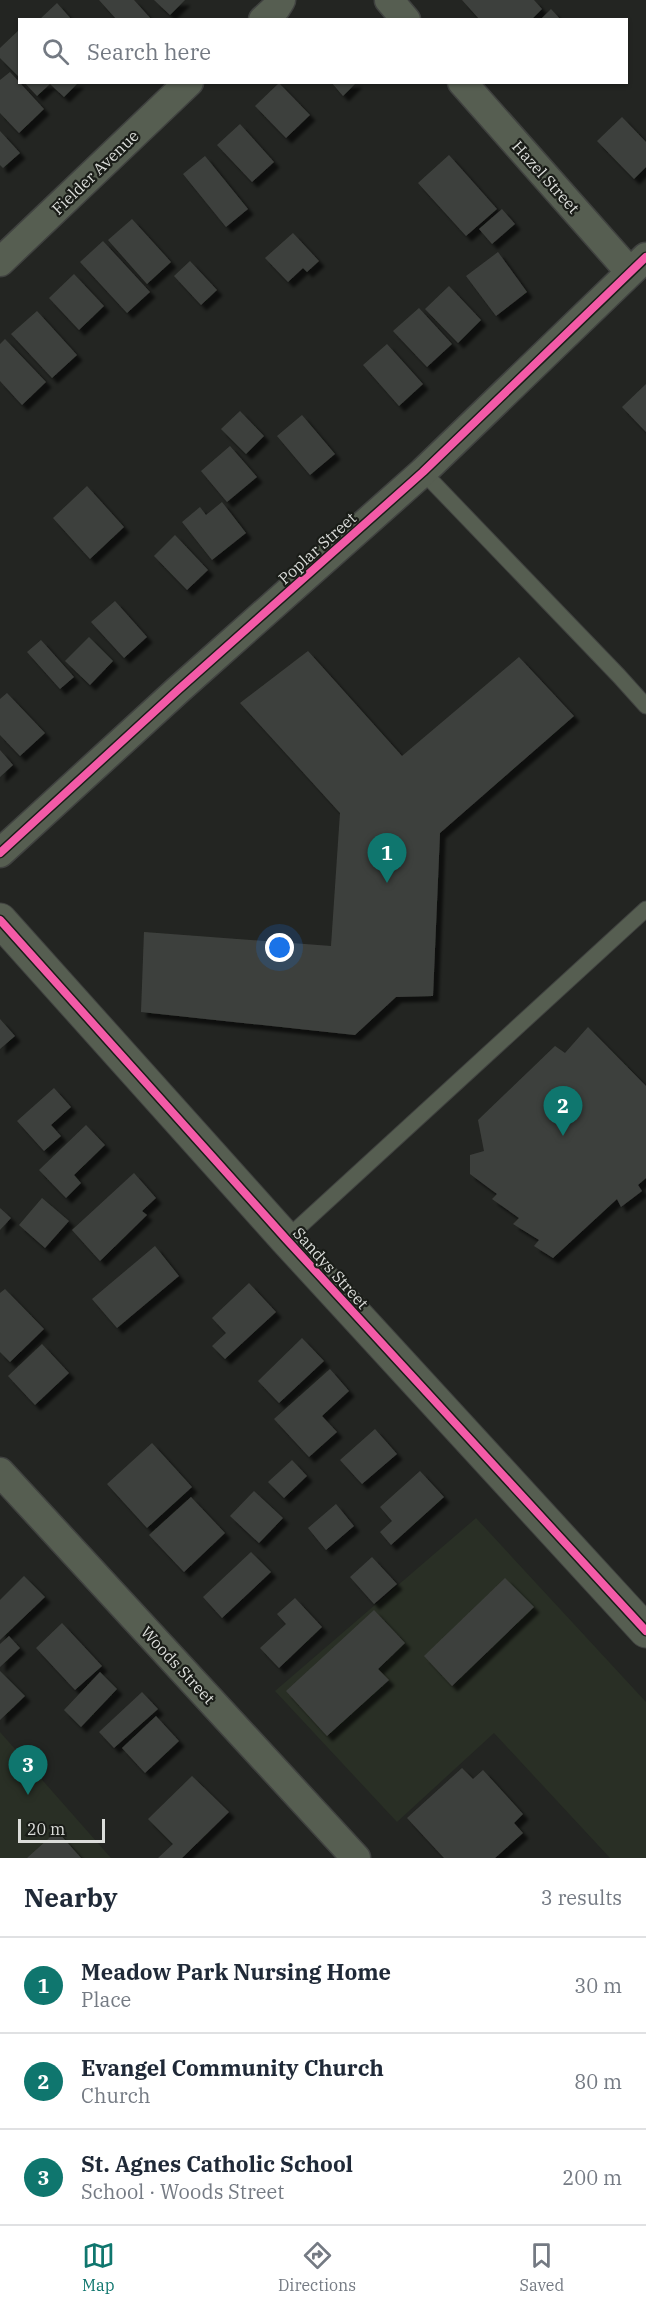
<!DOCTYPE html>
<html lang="en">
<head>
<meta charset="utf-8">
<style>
  :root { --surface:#fff; --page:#f6f6f7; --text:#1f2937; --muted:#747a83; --line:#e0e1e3; --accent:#0f766e }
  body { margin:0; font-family:"IBM Plex Serif",serif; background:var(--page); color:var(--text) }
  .scale { position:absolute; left:18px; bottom:15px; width:87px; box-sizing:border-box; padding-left:6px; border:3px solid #dbddda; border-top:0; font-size:16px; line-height:21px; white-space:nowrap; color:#dbddda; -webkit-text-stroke:4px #1a1d18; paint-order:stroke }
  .you { position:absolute; left:280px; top:948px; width:21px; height:21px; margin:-15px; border:4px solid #fff; border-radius:50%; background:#1a73e8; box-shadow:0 0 0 9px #1a73e833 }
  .badge { display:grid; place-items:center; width:39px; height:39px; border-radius:50%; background:var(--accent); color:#fff; font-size:20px; font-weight:700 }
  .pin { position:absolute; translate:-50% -50px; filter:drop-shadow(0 2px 3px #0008) }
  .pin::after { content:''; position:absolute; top:32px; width:21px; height:18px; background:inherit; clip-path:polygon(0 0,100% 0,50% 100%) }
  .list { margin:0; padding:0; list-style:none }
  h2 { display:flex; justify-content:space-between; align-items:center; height:78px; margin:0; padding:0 24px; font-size:26px }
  h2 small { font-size:20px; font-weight:400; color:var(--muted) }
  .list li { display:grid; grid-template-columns:39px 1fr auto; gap:18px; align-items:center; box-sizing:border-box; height:96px; padding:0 24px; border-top:2px solid var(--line) }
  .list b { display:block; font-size:22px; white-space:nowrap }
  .list p { margin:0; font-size:20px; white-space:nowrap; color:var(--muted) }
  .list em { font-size:20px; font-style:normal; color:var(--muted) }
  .icon { flex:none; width:33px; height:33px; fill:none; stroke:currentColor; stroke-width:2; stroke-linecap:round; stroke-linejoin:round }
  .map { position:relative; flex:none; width:646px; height:1858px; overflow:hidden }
  .search { position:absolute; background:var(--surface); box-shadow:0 2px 4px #0004; left:18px; right:18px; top:18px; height:66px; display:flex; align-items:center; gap:15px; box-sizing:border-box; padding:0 21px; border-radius:0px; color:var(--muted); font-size:22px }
  .sheet { height:366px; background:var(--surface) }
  nav { display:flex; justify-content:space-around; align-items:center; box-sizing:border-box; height:84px; border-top:2px solid var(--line); background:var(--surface); font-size:16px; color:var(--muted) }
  nav a { display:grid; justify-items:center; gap:3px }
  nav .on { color:var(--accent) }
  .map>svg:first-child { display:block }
  .built { fill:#292f25 }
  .building { fill:#3e403d; filter:url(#shadow) }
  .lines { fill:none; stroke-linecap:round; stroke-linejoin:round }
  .service-casing { stroke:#404240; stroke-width:17 }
  .minor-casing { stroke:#404240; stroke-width:31 }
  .tertiary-casing { stroke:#404240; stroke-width:35 }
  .service { stroke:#565e51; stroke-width:15 }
  .minor { stroke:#565e51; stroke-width:28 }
  .tertiary { stroke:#565e51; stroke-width:33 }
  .cycleway-casing { stroke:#1a1d18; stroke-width:11 }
  .cycleway { stroke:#f35aa7; stroke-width:8 }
  .labels { text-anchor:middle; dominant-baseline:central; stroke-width:4.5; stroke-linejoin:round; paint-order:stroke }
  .street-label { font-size:16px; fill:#dbddda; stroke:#1a1d18 }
</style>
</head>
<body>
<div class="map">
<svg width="646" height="1858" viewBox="0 0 646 1858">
  <defs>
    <filter id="shadow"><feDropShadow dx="5.5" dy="5.5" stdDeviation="1.5" flood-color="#0009"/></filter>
  </defs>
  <rect width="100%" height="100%" fill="#232522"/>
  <path class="built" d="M 476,1518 L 646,1702 L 646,1858 L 610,1858 L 494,1733 L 397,1822 L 275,1691 Z
    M 0,1732 L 111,1858 L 0,1858 Z"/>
  <path class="building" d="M 99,0 L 134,0 L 152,20 L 117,20 Z
    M 154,0 L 185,0 L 170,15 Z
    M 462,0 L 534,0 L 542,9 L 531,20 L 480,20 Z
    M 57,3 L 72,20 L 39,20 Z
    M 551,9 L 561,20 L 540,20 Z
    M 20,29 L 20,78 L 0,58 L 0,48 Z
    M 10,72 L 44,109 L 19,133 L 0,113 L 0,80 Z
    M 24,82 L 79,82 L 64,97 L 50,84 L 37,96 Z
    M 331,82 L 357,82 L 343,96 Z
    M 279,83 L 310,115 L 286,138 L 255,106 Z
    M 622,117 L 646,142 L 646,167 L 634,179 L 597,141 Z
    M 240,124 L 274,162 L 252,182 L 217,145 Z
    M 0,131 L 20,153 L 3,168 L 0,165 Z
    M 449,155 L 497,209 L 466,236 L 418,183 Z
    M 205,156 L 248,209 L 226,227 L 183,174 Z
    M 502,209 L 515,224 L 492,244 L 479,229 Z
    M 132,219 L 171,262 L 147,284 L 108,240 Z
    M 293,233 L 319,261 L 307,272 L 303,268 L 288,282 L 265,258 Z
    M 103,241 L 150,292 L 127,313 L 80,262 Z
    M 498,252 L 527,292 L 496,316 L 466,276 Z
    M 190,261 L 217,290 L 201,305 L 174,276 Z
    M 74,274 L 104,306 L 79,330 L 49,298 Z
    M 449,286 L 481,320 L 458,343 L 425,309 Z
    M 419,308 L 452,344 L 427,367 L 393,331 Z
    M 37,311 L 77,355 L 52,378 L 11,334 Z
    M 5,339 L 46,382 L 22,405 L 0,381 L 0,344 Z
    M 387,344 L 423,384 L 399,406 L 363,365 Z
    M 646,384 L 646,432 L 622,407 Z
    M 240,411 L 264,436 L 246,454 L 221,429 Z
    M 302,415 L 335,454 L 310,475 L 277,436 Z
    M 230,446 L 257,477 L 227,502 L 201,471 Z
    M 87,486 L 124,527 L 90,559 L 53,518 Z
    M 222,502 L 246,533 L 212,560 L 182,522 L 200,507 L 206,515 Z
    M 175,535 L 208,570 L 187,590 L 154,556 Z
    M 115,601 L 147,637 L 124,658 L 91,622 Z
    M 89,637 L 113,661 L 90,685 L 65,661 Z
    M 41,640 L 74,677 L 60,689 L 27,652 Z
    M 308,651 L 402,756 L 519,657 L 574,716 L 440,833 L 433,996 L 396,997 L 355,1035 L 141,1012 L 144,932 L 331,946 L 340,813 L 240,703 Z
    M 7,693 L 45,733 L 20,756 L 0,735 L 0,699 Z
    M 0,750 L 13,765 L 0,777 Z
    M 0,1019 L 15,1036 L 0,1049 Z
    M 588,1027 L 646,1086 L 646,1178 L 638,1185 L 642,1191 L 621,1207 L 617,1199 L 553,1258 L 534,1246 L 539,1240 L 513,1224 L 519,1218 L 492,1199 L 497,1194 L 470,1174 L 470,1155 L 484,1151 L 478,1120 L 555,1046 L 565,1053 Z
    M 54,1088 L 71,1107 L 51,1125 L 61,1136 L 44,1151 L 17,1121 Z
    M 86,1125 L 105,1145 L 74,1175 L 81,1183 L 66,1198 L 39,1170 Z
    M 134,1173 L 156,1198 L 142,1211 L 147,1215 L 100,1261 L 72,1230 Z
    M 42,1198 L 69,1221 L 45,1248 L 19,1225 Z
    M 0,1208 L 11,1218 L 0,1230 Z
    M 155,1246 L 179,1276 L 117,1328 L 92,1299 Z
    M 249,1283 L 276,1312 L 225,1359 L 212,1346 L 226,1333 L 212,1318 Z
    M 5,1289 L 44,1329 L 10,1362 L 0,1352 L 0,1293 Z
    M 302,1338 L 324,1361 L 279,1403 L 258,1381 Z
    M 42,1344 L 69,1373 L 35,1405 L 8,1376 Z
    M 330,1369 L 349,1391 L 322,1416 L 337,1432 L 309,1457 L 274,1419 Z
    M 375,1429 L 397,1454 L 362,1484 L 340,1460 Z
    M 152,1443 L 192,1487 L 147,1528 L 107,1484 Z
    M 292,1460 L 307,1476 L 284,1498 L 268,1482 Z
    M 420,1471 L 444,1497 L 391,1545 L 380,1532 L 392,1521 L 380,1507 Z
    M 254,1491 L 283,1518 L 259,1543 L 230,1516 Z
    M 191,1497 L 225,1533 L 184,1572 L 149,1535 Z
    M 336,1504 L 354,1526 L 326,1550 L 308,1528 Z
    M 251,1552 L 271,1572 L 222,1618 L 203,1597 Z
    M 372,1557 L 397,1584 L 374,1604 L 350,1577 Z
    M 24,1576 L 45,1597 L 0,1640 L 0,1600 Z
    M 505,1578 L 534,1607 L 452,1686 L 424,1656 Z
    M 295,1598 L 322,1627 L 279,1668 L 260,1648 L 286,1624 L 277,1614 Z
    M 374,1610 L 405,1643 L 378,1669 L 389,1680 L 327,1736 L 286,1691 Z
    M 62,1623 L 102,1666 L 75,1690 L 36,1648 Z
    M 9,1636 L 20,1648 L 0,1667 L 0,1644 Z
    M 0,1671 L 25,1696 L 0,1720 Z
    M 100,1672 L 117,1689 L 81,1727 L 64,1710 Z
    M 142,1692 L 158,1709 L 114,1748 L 99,1732 Z
    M 156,1716 L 179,1741 L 145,1773 L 122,1748 Z
    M 462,1768 L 473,1779 L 483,1770 L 523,1814 L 514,1823 L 523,1833 L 495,1858 L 444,1858 L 407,1818 Z
    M 192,1776 L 229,1812 L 182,1858 L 158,1858 L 173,1844 L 148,1819 Z
    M 57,1831 L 81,1858 L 27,1858 Z"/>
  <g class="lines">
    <defs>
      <path id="service" d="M 423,472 L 619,676 L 646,706
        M 286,1239 L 646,909"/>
      <path id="minor" d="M 389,0 L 406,20
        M 263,20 L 276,8 L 281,0
        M 462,82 L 630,272
        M 0,262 L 189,82
        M 0,853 L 178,690 L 423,472 L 646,257
        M 0,1472 L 356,1858"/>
      <path id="tertiary" d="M 0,920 L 286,1239 L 646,1631"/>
    </defs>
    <use href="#service" class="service-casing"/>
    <use href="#minor" class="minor-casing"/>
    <use href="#tertiary" class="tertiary-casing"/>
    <use href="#service" class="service"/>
    <use href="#minor" class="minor"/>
    <use href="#tertiary" class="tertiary"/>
    <defs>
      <path id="cycleway" d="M 0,853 L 178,690 L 423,472 L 646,257
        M 0,920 L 286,1239 L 646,1631"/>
    </defs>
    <use href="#cycleway" class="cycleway-casing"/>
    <use href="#cycleway" class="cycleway"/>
  </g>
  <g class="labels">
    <g class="street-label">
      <text transform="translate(95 172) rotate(-44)">Fielder Avenue</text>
      <text transform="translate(546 177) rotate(48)">Hazel Street</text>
      <text transform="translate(317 548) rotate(-42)">Poplar Street</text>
      <text transform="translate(331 1268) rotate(48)">Sandys Street</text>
      <text transform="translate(178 1665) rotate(47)">Woods Street</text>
    </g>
  </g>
</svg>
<div class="scale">20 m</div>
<div class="you"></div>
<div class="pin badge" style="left:387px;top:883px">1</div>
<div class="pin badge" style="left:563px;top:1136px">2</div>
<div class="pin badge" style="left:28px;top:1795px">3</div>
<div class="search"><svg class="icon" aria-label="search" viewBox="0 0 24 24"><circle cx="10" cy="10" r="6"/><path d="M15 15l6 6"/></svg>Search here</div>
</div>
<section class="sheet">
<h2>Nearby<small>3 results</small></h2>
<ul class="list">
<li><span class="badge">1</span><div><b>Meadow Park Nursing Home</b><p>Place</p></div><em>30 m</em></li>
<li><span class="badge">2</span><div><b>Evangel Community Church</b><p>Church</p></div><em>80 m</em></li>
<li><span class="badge">3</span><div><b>St. Agnes Catholic School</b><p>School · Woods Street</p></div><em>200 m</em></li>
</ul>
</section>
<nav>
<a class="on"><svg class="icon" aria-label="map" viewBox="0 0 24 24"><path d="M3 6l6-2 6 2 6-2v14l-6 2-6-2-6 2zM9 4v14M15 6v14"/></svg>Map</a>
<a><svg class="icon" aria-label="directions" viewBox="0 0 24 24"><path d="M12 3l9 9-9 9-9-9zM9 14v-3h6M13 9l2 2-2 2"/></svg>Directions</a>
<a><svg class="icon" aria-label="saved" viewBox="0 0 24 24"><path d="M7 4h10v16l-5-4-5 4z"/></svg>Saved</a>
</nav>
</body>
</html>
